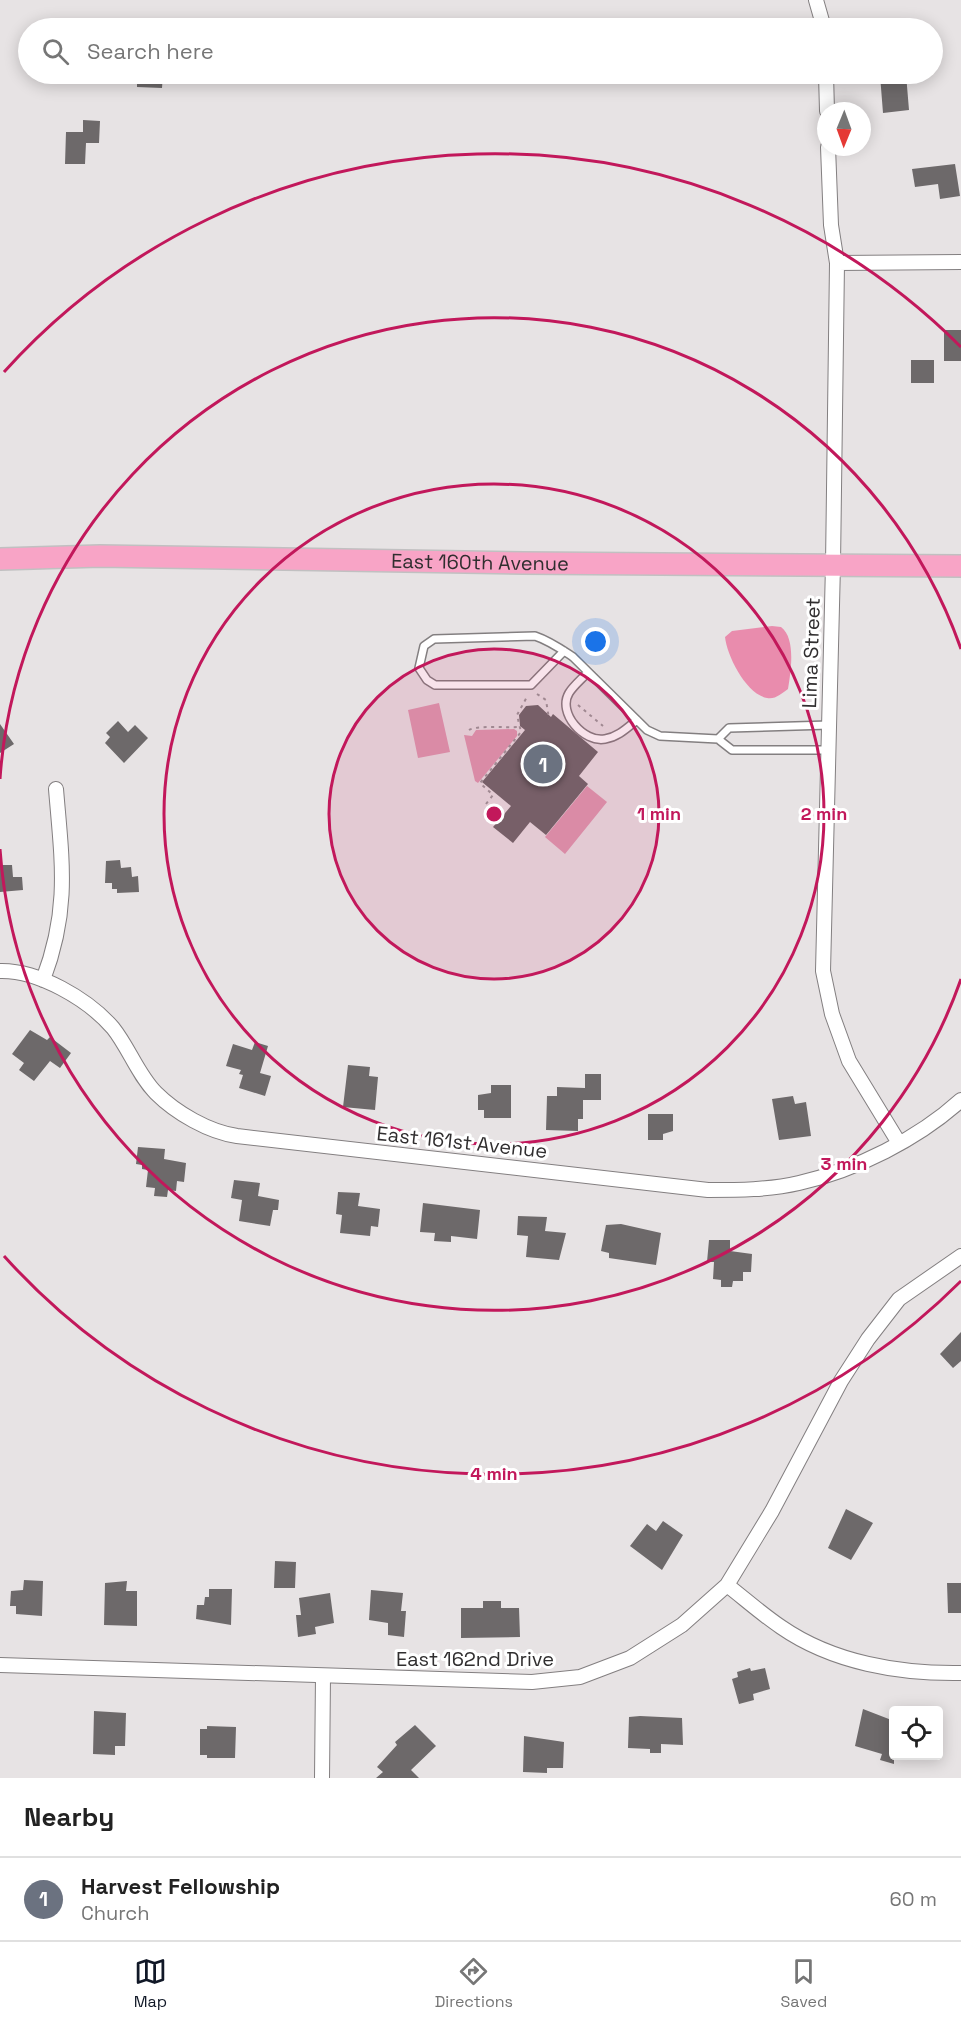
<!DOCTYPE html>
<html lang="en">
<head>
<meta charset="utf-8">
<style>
  :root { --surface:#fff; --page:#f6f6f6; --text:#222; --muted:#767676; --line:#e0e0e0; --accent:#111827 }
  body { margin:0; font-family:"Space Grotesk",sans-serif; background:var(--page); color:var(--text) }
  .controls { position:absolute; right:18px; bottom:18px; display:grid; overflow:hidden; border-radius:6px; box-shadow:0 3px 15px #0003 }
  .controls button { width:54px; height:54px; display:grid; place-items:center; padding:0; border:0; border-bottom:2px solid var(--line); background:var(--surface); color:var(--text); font:30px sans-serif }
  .compass { position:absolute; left:817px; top:102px; width:54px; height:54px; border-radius:50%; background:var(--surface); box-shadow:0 3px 15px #0003; rotate:181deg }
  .you { position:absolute; left:596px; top:642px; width:21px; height:21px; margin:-15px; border:4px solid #fff; border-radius:50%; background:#1a73e8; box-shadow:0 0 0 9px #1a73e833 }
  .badge { display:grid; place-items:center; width:39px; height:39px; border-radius:50%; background:var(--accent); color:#fff; font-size:20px; font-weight:700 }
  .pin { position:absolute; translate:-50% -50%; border:3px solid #fff; box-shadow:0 2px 6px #0006 }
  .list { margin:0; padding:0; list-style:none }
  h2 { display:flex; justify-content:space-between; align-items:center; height:78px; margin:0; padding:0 24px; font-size:26px }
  h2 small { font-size:20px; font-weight:400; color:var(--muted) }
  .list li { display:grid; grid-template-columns:39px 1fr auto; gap:18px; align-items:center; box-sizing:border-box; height:84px; padding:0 24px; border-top:2px solid var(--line) }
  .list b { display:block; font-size:22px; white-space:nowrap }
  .list p { margin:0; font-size:20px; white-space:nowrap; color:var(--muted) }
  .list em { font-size:20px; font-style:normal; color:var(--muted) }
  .icon { flex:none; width:33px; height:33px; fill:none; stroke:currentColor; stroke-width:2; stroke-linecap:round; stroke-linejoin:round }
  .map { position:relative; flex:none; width:961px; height:1778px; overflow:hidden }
  .search { position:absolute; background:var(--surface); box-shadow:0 3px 15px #0003; left:18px; right:18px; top:18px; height:66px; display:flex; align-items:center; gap:15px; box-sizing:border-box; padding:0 21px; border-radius:33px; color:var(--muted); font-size:22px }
  .sheet { height:162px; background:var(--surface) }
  nav { display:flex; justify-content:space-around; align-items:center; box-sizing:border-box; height:84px; border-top:2px solid var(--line); background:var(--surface); font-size:16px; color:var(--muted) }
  nav a { display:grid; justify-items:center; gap:3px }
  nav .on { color:var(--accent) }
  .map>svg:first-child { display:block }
  .green { fill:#dd9bb1 }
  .water { fill:#e98cad }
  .building { fill:#6d696a }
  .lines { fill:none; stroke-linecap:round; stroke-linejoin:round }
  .service-casing { stroke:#837f80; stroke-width:10 }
  .minor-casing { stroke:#837f80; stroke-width:16 }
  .primary-casing { stroke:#c1c0c1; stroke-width:24 }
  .path { stroke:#9b9899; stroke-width:2; stroke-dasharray:3 4.5; stroke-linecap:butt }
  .service { stroke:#fff; stroke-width:7 }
  .minor { stroke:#fff; stroke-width:14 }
  .primary { stroke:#f8a4c6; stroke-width:21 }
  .ring { fill:none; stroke:#c2185b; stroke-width:3 }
  .labels { text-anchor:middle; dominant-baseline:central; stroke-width:6; stroke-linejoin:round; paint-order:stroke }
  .street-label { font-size:20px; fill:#302e2f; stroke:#fff }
  .centre { fill:#c2185b; stroke:#fff; stroke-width:3 }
  .ring-label { font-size:18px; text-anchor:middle; font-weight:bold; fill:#c2185b; stroke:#fff; stroke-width:6; stroke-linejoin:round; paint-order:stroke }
</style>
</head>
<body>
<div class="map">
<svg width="961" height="1778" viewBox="0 0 961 1778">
  <rect width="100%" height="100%" fill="#e7e3e4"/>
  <path class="green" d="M 439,703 L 450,752 L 418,758 L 408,710 Z
    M 514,729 L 517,731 L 517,736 L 478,783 L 475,781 L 464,735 L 472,736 L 476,730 Z
    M 587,786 L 607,802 L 565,854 L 545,837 Z"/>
  <path class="water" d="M 772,626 L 781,627 C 796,638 791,671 788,689 C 782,693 775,700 767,698 C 746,694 727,656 725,637 L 732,631 Z"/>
  <path class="building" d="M 137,74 L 163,74 L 162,88 L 137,87 Z
    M 906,74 L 909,110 L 883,113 L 880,75 Z
    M 83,120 L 100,121 L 99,143 L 86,143 L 85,164 L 65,164 L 66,132 L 83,132 Z
    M 955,164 L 960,196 L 940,199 L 938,184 L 915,187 L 912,169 Z
    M 944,330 L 961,330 L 961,361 L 944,361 Z
    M 911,360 L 934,360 L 934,383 L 911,383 Z
    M 538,705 L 551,717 L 553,714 L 598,752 L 579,776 L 588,784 L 546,835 L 530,822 L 513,843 L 493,827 L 511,806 L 482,782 L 525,730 L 520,726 L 519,715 L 526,706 Z
    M 118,721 L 128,732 L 135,725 L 148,738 L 124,763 L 105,743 L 110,737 L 106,733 Z
    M 0,724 L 14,744 L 0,753 Z
    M 120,860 L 121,868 L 131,867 L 132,877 L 138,876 L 139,892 L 117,893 L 117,889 L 112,889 L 112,883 L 105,883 L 106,861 Z
    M 0,865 L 12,865 L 13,877 L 22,877 L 23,890 L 0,892 Z
    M 30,1030 L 47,1040 L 50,1037 L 71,1053 L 60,1068 L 50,1061 L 34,1081 L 19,1070 L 24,1063 L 12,1054 Z
    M 255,1042 L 268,1046 L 260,1073 L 271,1076 L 265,1096 L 239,1088 L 243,1075 L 239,1074 L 241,1070 L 226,1066 L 233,1044 L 252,1050 Z
    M 348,1065 L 370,1067 L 369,1076 L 378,1077 L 375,1110 L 343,1107 Z
    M 585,1074 L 601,1074 L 601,1100 L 583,1100 L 583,1119 L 578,1119 L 578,1131 L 546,1130 L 547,1096 L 557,1096 L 557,1087 L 585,1088 Z
    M 491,1085 L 511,1085 L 511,1118 L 484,1118 L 484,1110 L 478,1110 L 478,1095 L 491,1093 Z
    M 793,1096 L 795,1104 L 806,1102 L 811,1136 L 779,1140 L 772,1099 Z
    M 648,1114 L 673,1114 L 673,1131 L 663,1134 L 663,1140 L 648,1140 Z
    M 138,1147 L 165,1149 L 164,1159 L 186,1163 L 184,1182 L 177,1181 L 176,1191 L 168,1190 L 167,1197 L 154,1196 L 155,1188 L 146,1187 L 148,1170 L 142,1169 L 142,1165 L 136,1164 Z
    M 234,1180 L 260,1183 L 258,1196 L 279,1200 L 278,1210 L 273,1210 L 270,1226 L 239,1221 L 242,1200 L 231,1198 Z
    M 338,1192 L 360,1193 L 358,1206 L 380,1209 L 378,1227 L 371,1226 L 370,1236 L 340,1233 L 342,1215 L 336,1214 Z
    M 423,1203 L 480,1210 L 477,1239 L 451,1236 L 451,1242 L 434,1241 L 435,1233 L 420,1232 Z
    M 518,1216 L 547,1217 L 545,1231 L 566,1233 L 559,1260 L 526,1257 L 528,1236 L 517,1235 Z
    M 621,1224 L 661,1233 L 656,1265 L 609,1258 L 609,1253 L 601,1251 L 606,1225 Z
    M 709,1240 L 730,1240 L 730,1251 L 752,1254 L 751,1272 L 743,1272 L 743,1281 L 733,1281 L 732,1287 L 721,1287 L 721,1280 L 713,1279 L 714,1262 L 707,1262 Z
    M 961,1332 L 961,1361 L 953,1368 L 940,1354 Z
    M 846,1509 L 873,1523 L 851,1560 L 828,1548 Z
    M 663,1521 L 683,1535 L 662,1570 L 630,1546 L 647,1524 L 656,1531 Z
    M 275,1561 L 296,1562 L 295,1588 L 274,1588 Z
    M 24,1580 L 43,1581 L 42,1616 L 16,1614 L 16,1606 L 10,1606 L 11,1591 L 23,1590 Z
    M 127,1581 L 126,1591 L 137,1591 L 137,1626 L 104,1625 L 105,1583 Z
    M 947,1583 L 961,1583 L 961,1613 L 948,1613 Z
    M 209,1589 L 232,1589 L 231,1625 L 196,1619 L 197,1605 L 204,1605 L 205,1597 L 209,1597 Z
    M 371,1590 L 403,1593 L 401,1611 L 406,1611 L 404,1637 L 388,1635 L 388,1623 L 369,1620 Z
    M 330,1593 L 334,1623 L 315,1627 L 316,1634 L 298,1637 L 296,1615 L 301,1615 L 299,1598 Z
    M 483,1601 L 501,1601 L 501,1608 L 519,1608 L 520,1637 L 461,1638 L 461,1608 L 483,1608 Z
    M 750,1668 L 751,1671 L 765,1668 L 770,1689 L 753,1694 L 754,1700 L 739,1704 L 732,1679 L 738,1677 L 737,1672 Z
    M 863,1709 L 894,1721 L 891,1742 L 894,1743 L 894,1764 L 880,1760 L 882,1754 L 855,1746 Z
    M 94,1711 L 126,1713 L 125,1746 L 115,1746 L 115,1755 L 93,1754 Z
    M 640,1716 L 682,1718 L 683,1745 L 661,1744 L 661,1753 L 650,1753 L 650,1749 L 628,1748 L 629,1717 Z
    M 415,1725 L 436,1746 L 411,1770 L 419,1778 L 376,1778 L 383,1772 L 377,1767 L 397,1745 L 395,1742 Z
    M 207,1726 L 236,1727 L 235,1758 L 207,1758 L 207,1755 L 200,1755 L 200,1729 L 207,1729 Z
    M 524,1736 L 564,1742 L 563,1768 L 547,1768 L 547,1773 L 523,1772 Z"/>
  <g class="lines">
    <defs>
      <path id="service" d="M 564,651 L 531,685 L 435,685 L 427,680 L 419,668 L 424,646 L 434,639 L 535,636 C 550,641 561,649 573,657 L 647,730 L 660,736 L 718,739 L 732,750 L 828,750
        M 588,672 C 582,679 574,685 569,693 C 557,713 584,743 605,739 C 618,737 627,728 637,720
        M 718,739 L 729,728 L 829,725"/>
      <path id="minor" d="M 816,0 L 824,28
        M 826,74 L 827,111
        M 828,147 L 831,225 L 837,263 L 833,565 L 823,971 L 832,1014 L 849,1061 L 899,1143
        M 837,263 L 961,262
        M 0,971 C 38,970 88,999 113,1028 C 129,1048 138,1075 156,1093 C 176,1113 209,1132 237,1136 L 708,1190 C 738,1190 769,1190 799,1183 C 856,1170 918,1139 961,1100
        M 43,980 C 70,909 62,862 56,789
        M 727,1585 C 745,1599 763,1615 781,1627 C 833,1663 900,1674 961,1673
        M 0,1665 L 532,1682 L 580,1677 L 630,1658 L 682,1625 L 727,1585 L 772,1511 L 841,1381 L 868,1339 L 899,1299 L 961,1256
        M 322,1778 L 323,1676"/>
      <g id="primary">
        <path id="s1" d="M 0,559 L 100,556 L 523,563 L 961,566"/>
      </g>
    </defs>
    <use href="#service" class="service-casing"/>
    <use href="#minor" class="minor-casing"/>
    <use href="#primary" class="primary-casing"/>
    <path class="path" d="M 537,694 L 546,700 L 549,719
      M 578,705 L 603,726
      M 469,730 C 477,725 506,728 518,727
      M 486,804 L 493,795 L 480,783 L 521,732 L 517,715 L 528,695"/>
    <use href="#service" class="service"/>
    <use href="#minor" class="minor"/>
    <use href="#primary" class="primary"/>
  </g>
  <circle cx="494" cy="814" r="165" fill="#c2185b" fill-opacity=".12"/>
  <g class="ring">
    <circle cx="494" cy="814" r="165"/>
    <circle cx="494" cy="814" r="330"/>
    <path d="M961 979A495 495 0 0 1 0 849M0 779A495 495 0 0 1 961 649"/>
    <path d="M961 1281A660 660 0 0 1 4 1256M4 372A660 660 0 0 1 961 347"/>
  </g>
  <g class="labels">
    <g class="street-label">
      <text stroke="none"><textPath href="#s1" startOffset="480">East 160th Avenue</textPath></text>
      <text transform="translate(811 653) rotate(-88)">Lima Street</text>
      <text transform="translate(462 1142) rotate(6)">East 161st Avenue</text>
      <text x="475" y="1659">East 162nd Drive</text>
    </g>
  </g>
  <circle cx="494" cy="814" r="9" class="centre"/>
  <g class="ring-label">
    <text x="659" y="820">1 min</text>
    <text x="824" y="820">2 min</text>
    <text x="844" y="1170">3 min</text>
    <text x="494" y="1480">4 min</text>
  </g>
</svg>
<div class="controls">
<button><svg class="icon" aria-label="locate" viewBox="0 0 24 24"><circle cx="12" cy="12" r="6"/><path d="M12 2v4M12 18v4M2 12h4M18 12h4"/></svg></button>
</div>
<svg class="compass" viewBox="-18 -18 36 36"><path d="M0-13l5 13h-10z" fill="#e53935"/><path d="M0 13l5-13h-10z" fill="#767676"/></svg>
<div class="you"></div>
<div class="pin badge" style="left:543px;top:764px;background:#6b7280">1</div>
<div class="search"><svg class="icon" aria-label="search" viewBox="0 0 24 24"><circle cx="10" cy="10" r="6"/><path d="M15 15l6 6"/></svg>Search here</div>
</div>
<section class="sheet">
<h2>Nearby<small></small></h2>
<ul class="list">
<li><span class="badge" style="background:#6b7280">1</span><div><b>Harvest Fellowship</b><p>Church</p></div><em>60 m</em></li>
</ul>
</section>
<nav>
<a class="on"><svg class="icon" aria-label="map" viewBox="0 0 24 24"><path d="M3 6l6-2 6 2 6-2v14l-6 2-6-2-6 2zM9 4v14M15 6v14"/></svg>Map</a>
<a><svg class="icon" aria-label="directions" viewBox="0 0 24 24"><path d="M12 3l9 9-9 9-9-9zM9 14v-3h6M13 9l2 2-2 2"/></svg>Directions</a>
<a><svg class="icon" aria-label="saved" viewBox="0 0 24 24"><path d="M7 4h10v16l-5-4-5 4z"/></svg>Saved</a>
</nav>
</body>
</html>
